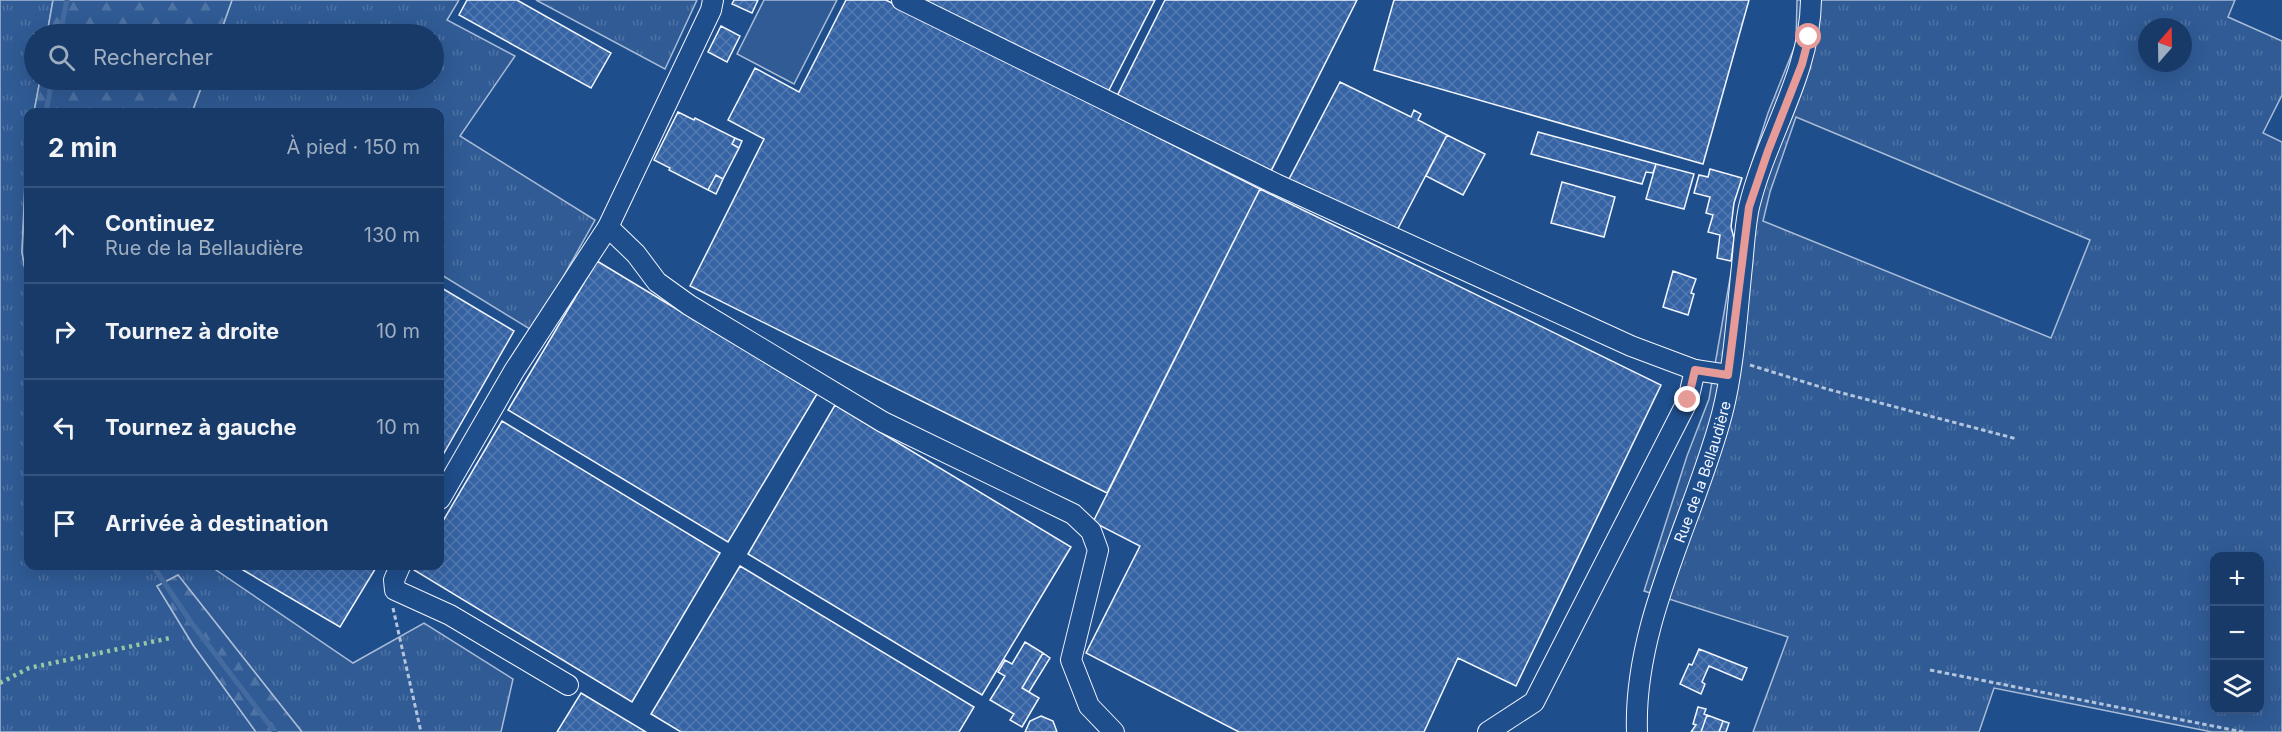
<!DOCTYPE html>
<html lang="fr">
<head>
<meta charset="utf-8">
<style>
  :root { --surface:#173a69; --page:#20416f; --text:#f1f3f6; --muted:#9eadc0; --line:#36547d }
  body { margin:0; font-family:Inter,sans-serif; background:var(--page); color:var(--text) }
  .controls { position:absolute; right:18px; bottom:18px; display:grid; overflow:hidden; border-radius:12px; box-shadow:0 6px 24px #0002 }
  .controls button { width:54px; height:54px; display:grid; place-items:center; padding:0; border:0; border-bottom:2px solid var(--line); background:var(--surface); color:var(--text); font:30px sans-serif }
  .compass { position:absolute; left:2138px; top:18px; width:54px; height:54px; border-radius:50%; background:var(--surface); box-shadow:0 6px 24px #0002; rotate:20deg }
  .stop { position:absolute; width:18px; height:18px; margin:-14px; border:4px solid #e69b98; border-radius:50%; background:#fff }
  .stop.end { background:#e69b98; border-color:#fff; box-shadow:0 2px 6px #0008 }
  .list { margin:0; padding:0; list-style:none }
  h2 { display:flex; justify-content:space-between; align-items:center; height:78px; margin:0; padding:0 24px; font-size:26px }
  h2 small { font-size:20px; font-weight:400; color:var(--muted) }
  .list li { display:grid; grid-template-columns:39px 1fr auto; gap:18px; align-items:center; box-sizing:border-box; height:96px; padding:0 24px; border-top:2px solid var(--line) }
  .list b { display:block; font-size:22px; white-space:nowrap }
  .list p { margin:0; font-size:20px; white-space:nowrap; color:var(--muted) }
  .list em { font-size:20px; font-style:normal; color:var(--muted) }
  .icon { flex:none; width:33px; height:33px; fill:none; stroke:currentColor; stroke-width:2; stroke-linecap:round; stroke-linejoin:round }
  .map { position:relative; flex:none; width:2282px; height:732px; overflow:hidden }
  .search { position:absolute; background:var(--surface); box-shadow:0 6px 24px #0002; left:24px; top:24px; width:420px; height:66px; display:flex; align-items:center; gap:15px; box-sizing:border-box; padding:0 21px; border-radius:33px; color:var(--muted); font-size:22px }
  .panel { position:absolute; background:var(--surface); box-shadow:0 6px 24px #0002; left:24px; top:108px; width:420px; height:462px; border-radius:12px }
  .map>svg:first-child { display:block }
  .grass { fill:url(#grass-tufts); stroke:#a8bbd7; stroke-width:1.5; fill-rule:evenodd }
  .forest { fill:url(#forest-firs); stroke:#a8bbd7; stroke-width:1.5 }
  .built { fill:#305b95; stroke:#a8bbd7; stroke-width:1.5 }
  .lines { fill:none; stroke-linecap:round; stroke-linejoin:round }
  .stream { stroke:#446ba0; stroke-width:5 }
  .building { fill:url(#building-cross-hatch); stroke:#f2f6ff; stroke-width:1.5 }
  .minor-casing { stroke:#f2f6ff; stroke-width:22 }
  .path { stroke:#b3c4dc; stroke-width:3; stroke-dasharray:4.5 3; stroke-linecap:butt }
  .minor { stroke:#1f4e8c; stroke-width:20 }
  .hedge { stroke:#97c8a6; stroke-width:4.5; stroke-dasharray:3 4.5; stroke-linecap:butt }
  .route { stroke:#e69b98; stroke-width:8 }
  .labels { text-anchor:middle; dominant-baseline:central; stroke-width:4.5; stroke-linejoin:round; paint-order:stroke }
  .street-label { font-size:15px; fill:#f2f6ff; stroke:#1f4e8c }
</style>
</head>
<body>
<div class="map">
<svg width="2282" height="732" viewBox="0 0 2282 732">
  <defs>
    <pattern id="grass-tufts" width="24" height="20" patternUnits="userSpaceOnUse" patternTransform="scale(1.5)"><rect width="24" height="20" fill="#305b95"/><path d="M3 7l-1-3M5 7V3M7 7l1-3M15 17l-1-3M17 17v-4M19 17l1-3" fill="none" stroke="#4e73a5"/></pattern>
    <pattern id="forest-firs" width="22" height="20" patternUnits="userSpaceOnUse" patternTransform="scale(1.5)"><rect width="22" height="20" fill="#305b95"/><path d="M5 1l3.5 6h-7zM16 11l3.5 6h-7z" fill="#4e73a5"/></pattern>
    <pattern id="building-cross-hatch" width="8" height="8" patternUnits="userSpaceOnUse" patternTransform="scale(1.5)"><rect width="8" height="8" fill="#3563a3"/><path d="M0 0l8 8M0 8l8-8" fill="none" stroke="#537ab1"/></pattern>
  </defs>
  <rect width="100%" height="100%" fill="#1f4e8c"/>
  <path class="grass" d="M 0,0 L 53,0 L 47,34 L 34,34 L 34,80 L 40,80 L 34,112 L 28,112 L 22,252 L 28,287 L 28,566 L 210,566 L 353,663 L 424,623 L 513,679 L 501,732 L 302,732 L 178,575 L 157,586 L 193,645 L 256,732 L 0,732 Z
    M 232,0 L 459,0 L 447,20 L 515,56 L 460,136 L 595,220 L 533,331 L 440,274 L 440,112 L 192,112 L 204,80 L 434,80 L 434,34 L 220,34 Z
    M 536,0 L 697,0 L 665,69 Z
    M 1797,0 L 2235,0 L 2228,17 L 2282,41 L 2282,95 L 2263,133 L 2282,142 L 2282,732 L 2212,732 L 1994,688 L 1979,732 L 1753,732 L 1788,637 L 1644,591 L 1687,456 L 1709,399 L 1748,175 L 1768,113 L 1796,43 ZM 2147,27 L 2183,27 L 2183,63 L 2147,63 ZM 1796,117 L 2090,240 L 2051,338 L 1763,221 L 1770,192 ZM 2214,556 L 2260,556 L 2260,710 L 2214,710 Z"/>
  <path class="forest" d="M 53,0 L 232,0 L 220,34 L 47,34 Z
    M 40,80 L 204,80 L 192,112 L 34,112 Z
    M 28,145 L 28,287 L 22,252 Z
    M 178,575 L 302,732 L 256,732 L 193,645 L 157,586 Z"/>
  <path class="built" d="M 764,0 L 837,0 L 794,84 L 737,54 Z"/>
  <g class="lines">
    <path class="stream" d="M 60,34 L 67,0
      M 46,112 L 52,80
      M 153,566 L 193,625 L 275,732"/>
  </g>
  <path class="building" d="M 467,0 L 517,0 L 611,53 L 591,88 L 459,15 Z
    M 734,0 L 758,0 L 752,13 L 732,4 Z
    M 846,0 L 886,0 L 1260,189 L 1107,493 L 690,286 L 764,139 L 728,120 L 755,68 L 799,92 Z
    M 921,0 L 1155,0 L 1107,94 Z
    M 1165,0 L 1357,0 L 1269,175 L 1116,98 Z
    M 1394,0 L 1749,0 L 1703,164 L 1374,70 Z
    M 721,26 L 740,36 L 727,62 L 708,52 Z
    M 1340,82 L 1411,117 L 1414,110 L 1421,114 L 1418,120 L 1447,135 L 1394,236 L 1287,183 Z
    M 678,112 L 694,120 L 695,118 L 735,138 L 732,144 L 739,148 L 723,179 L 716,175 L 708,190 L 669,170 L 670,168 L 654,160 Z
    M 1538,132 L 1656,164 L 1653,173 L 1646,172 L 1642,184 L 1531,154 Z
    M 1447,135 L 1485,154 L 1463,195 L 1426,176 Z
    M 735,138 L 742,141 L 739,148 L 732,144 Z
    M 1656,164 L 1694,174 L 1684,209 L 1646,199 Z
    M 1710,169 L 1742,178 L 1734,203 L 1731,227 L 1734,238 L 1731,261 L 1717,258 L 1720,235 L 1708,232 L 1713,215 L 1706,213 L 1710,197 L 1694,193 L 1699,175 L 1708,177 Z
    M 716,175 L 723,179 L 716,194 L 708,190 Z
    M 1562,182 L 1615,197 L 1604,237 L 1551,223 Z
    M 1260,189 L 1661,385 L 1516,686 L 1458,658 L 1424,732 L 1239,732 L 1086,653 L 1140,546 L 1093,522 Z
    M 597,261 L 817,394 L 728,542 L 508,410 Z
    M 1673,271 L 1696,279 L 1691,293 L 1694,294 L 1688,315 L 1663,307 Z
    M 440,287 L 514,331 L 440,460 Z
    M 835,405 L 1071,547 L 982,695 L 748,554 Z
    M 502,421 L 720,553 L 632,702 L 414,570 L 416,566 L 440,566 L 440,526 Z
    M 236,566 L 377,566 L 340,627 Z
    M 740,566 L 974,707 L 959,732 L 681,732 L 651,714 Z
    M 1025,642 L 1043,653 L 1022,688 L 1039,698 L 1022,727 L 1010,720 L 1014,714 L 990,700 L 1005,676 L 998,672 L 1005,660 L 1012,664 Z
    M 1699,649 L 1747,668 L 1742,680 L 1709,666 L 1702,682 L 1705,684 L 1701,694 L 1680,684 L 1689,664 L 1692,665 Z
    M 1043,653 L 1050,658 L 1029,692 L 1022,688 Z
    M 581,693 L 646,732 L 557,732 Z
    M 1698,707 L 1706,709 L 1704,714 L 1707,715 L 1701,732 L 1691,732 L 1696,725 L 1693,724 Z
    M 1707,715 L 1723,721 L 1719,732 L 1701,732 Z
    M 1041,716 L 1053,721 L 1057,732 L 1025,732 L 1030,721 Z
    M 1723,721 L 1729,723 L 1726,732 L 1719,732 Z"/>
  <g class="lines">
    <defs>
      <g id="minor">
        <path d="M 902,0 L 1276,184 L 1631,346 L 1695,370 L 1728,375"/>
        <path d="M 608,227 L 636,254 L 657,282 L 689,305 L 883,422 L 1073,514 L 1091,531 L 1098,550 L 1071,660 L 1089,706 L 1114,732"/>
        <path d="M 440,499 L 514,371 L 608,227 L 711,10 L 713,0"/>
        <path d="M 400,566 L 394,580 L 395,590 L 450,615 L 568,685"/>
        <path d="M 1488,732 L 1534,702 L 1688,400 L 1695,370"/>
        <path id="s1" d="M 1637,732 C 1633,623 1695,517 1722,414 C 1734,368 1737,313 1742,266 C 1744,246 1745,226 1749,207 C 1766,136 1810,75 1811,0"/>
      </g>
    </defs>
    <use href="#minor" class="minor-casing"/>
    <path class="path" d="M 1750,365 L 1827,389 L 2017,439
      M 393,608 L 421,732
      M 1930,670 L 2243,732"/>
    <use href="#minor" class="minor"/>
    <path class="hedge" d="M 0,683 L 29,668 L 170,638"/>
  </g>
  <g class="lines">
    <path class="route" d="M 1688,400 L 1695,370 L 1728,375 L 1749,207 L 1768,151 L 1802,64 L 1809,37"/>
  </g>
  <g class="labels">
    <g class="street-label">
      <text stroke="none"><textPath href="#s1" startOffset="270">Rue de la Bellaudière</textPath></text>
    </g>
  </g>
</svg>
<div class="controls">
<button>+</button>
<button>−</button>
<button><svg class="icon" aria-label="layers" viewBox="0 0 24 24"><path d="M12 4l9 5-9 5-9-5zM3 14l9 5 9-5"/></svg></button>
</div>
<svg class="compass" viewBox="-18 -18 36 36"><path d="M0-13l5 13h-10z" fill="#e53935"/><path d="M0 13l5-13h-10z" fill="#9eadc0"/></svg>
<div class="stop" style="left:1809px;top:37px"></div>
<div class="stop end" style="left:1688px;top:400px"></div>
<div class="search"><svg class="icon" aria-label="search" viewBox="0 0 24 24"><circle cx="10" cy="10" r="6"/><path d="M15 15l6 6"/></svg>Rechercher</div>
<section class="panel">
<h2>2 min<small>À pied · 150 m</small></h2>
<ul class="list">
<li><svg class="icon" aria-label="ahead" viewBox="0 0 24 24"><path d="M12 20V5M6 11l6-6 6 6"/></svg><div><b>Continuez</b><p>Rue de la Bellaudière</p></div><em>130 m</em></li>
<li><svg class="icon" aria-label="right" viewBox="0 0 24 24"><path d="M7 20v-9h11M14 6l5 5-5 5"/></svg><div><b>Tournez à droite</b></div><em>10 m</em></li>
<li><svg class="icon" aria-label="left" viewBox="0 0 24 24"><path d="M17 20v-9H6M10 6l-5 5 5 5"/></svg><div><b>Tournez à gauche</b></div><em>10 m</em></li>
<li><svg class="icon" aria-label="arrive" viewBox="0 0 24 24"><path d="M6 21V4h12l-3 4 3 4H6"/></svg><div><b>Arrivée à destination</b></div></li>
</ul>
</section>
</div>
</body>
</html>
